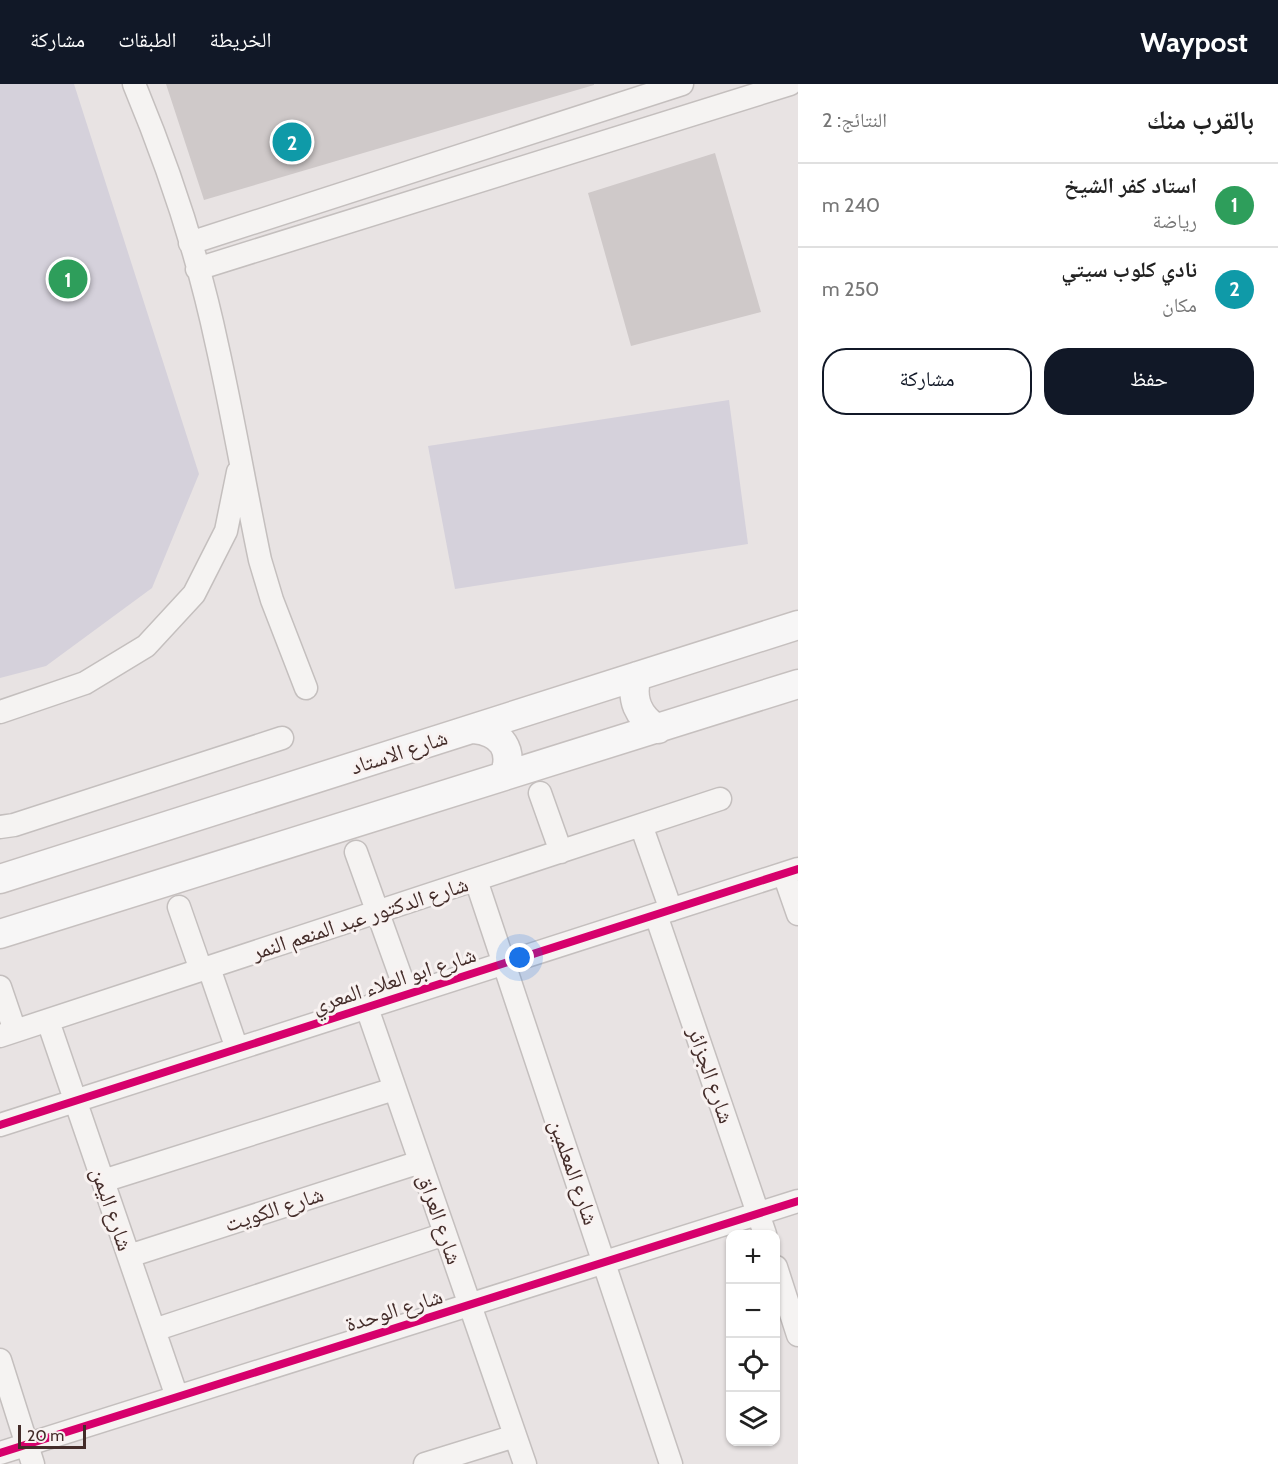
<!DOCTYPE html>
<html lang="ar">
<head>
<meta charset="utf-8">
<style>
  :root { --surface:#fff; --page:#f2f2f2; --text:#222; --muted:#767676; --line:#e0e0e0; --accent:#111827 }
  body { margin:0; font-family:Cabin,"Noto Naskh Arabic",sans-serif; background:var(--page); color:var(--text); direction:rtl }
  .controls { position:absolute; right:18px; bottom:18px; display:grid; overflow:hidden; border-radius:12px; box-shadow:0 2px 4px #0004 }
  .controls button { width:54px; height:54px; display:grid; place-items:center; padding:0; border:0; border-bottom:2px solid var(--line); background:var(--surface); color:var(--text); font:30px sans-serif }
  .scale { position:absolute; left:18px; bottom:15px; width:68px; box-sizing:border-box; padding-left:6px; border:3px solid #432c29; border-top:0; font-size:16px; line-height:21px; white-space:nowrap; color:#432c29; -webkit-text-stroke:4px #f8f2f1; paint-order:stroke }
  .you { position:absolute; left:520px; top:874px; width:21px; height:21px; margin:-15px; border:4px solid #fff; border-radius:50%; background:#1a73e8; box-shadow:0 0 0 9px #1a73e833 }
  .badge { display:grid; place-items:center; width:39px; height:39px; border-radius:50%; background:var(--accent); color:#fff; font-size:20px; font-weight:700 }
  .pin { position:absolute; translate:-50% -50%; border:3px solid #fff; box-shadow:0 2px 6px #0006 }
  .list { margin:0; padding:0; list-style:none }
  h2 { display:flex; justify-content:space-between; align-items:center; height:78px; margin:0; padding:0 24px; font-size:26px }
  h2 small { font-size:20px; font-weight:400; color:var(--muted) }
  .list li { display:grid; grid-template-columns:39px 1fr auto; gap:18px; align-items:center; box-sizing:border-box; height:84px; padding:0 24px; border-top:2px solid var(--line) }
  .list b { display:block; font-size:22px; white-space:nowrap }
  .list p { margin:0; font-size:20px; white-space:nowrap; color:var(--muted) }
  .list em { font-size:20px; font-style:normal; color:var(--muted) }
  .actions { display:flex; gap:12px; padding:18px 24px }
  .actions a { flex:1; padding:14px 0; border:2px solid var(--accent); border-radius:24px; text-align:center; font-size:21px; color:var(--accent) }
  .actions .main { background:var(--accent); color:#fff }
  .icon { flex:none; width:33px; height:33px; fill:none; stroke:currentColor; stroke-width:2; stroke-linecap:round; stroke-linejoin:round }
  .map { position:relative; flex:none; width:798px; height:1380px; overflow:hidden; direction:ltr }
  header { display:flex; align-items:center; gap:36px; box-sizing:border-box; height:84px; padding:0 30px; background:var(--accent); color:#fff }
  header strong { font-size:28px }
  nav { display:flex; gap:33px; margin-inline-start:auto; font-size:21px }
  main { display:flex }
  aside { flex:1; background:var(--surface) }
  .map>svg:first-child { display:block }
  .green { fill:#d5d1db }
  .building { fill:#cfc9c9 }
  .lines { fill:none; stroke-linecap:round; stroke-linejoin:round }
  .minor-casing { stroke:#c4bfbe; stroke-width:25 }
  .major-casing { stroke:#c6c0bf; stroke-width:31 }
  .minor { stroke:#f5f3f2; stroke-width:22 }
  .major { stroke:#f7f6f6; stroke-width:28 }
  .cycleway-casing { stroke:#f8f2f1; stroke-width:11 }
  .cycleway { stroke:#d6006c; stroke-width:8 }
  .labels { text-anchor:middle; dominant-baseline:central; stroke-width:6; stroke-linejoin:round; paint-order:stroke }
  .street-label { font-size:22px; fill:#432c29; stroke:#f8f2f1 }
</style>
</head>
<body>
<header>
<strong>Waypost</strong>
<nav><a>الخريطة</a><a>الطبقات</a><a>مشاركة</a></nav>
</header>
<main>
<aside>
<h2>بالقرب منك<small>النتائج: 2</small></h2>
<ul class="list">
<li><span class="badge" style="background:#2e9e5b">1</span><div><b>استاد كفر الشيخ</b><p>رياضة</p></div><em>240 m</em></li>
<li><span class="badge" style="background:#0f9aa8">2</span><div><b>نادي كلوب سيتي</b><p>مكان</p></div><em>250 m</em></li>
</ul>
<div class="actions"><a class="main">حفظ</a><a>مشاركة</a></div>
</aside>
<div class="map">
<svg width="798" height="1380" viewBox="0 0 798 1380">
  <rect width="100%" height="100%" fill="#e8e3e3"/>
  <path class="green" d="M 0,0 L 74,0 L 199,390 L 152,504 L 46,582 L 0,594 Z
    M 729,316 L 748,460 L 455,505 L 428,362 Z"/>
  <path class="building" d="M 166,0 L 594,0 L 594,1 L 204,116 Z
    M 715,69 L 761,228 L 631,262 L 588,109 Z"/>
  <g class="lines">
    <defs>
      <path id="minor" d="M 134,0 C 169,84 198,171 217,261 C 233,332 245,404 260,476 L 272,516 L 306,604
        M 190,159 L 682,0
        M 197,185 L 790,0
        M 0,628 L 85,599 L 146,562 L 194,510 L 226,447 L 238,388
        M 540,709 L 561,768
        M 641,741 L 671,826
        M 0,743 L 14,741 L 282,654
        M 356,768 L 407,910
        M 784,790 L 798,830
        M 476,796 L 671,1380
        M 179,823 L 201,886
        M 656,831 L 765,1150
        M 209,884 L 237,965
        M 0,903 L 15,947
        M 367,924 L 525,1380
        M 48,937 L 177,1313
        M 0,952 L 720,715
        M 0,1041 L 798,785
        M 103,1097 L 394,1005
        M 129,1172 L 420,1078
        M 776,1183 L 798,1251
        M 154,1246 L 445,1150
        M 0,1276 L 33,1380
        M 0,1369 L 798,1117
        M 425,1380 L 515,1352"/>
      <path id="major" d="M 637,592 C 630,615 638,633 658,645
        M 474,645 C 502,648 514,666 504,692
        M 0,795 L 798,541
        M 0,850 L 798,600"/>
    </defs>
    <use href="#minor" class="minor-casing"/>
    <use href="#major" class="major-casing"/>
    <use href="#minor" class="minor"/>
    <use href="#major" class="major"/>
    <defs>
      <path id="cycleway" d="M 0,1041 L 798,785
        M 0,1369 L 798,1117"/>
    </defs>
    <use href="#cycleway" class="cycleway-casing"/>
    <use href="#cycleway" class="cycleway"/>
  </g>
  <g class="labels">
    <g class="street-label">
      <text transform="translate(399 668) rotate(-18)">شارع الاستاد</text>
      <text transform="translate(360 834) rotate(-18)">شارع الدكتور عبد المنعم النمر</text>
      <text transform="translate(394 896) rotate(-18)">شارع ابو العلاء المعري</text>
      <text transform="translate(711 991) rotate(71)">شارع الجزائر</text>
      <text transform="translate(574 1088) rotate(71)">شارع المعلمين</text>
      <text transform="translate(112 1125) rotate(71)">شارع اليمن</text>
      <text transform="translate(274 1125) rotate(-18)">شارع الكويت</text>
      <text transform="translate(440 1135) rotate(71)">شارع العراق</text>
      <text transform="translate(394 1226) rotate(-17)">شارع الوحدة</text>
    </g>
  </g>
</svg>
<div class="controls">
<button>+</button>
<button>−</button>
<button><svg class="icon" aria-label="locate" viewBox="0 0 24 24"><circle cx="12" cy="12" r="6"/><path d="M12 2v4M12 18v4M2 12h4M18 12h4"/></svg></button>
<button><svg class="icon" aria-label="layers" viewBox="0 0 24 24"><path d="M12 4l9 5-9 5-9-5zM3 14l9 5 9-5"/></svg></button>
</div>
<div class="scale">20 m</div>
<div class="you"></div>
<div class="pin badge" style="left:68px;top:195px;background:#2e9e5b">1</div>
<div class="pin badge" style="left:292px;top:58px;background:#0f9aa8">2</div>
</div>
</main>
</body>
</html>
